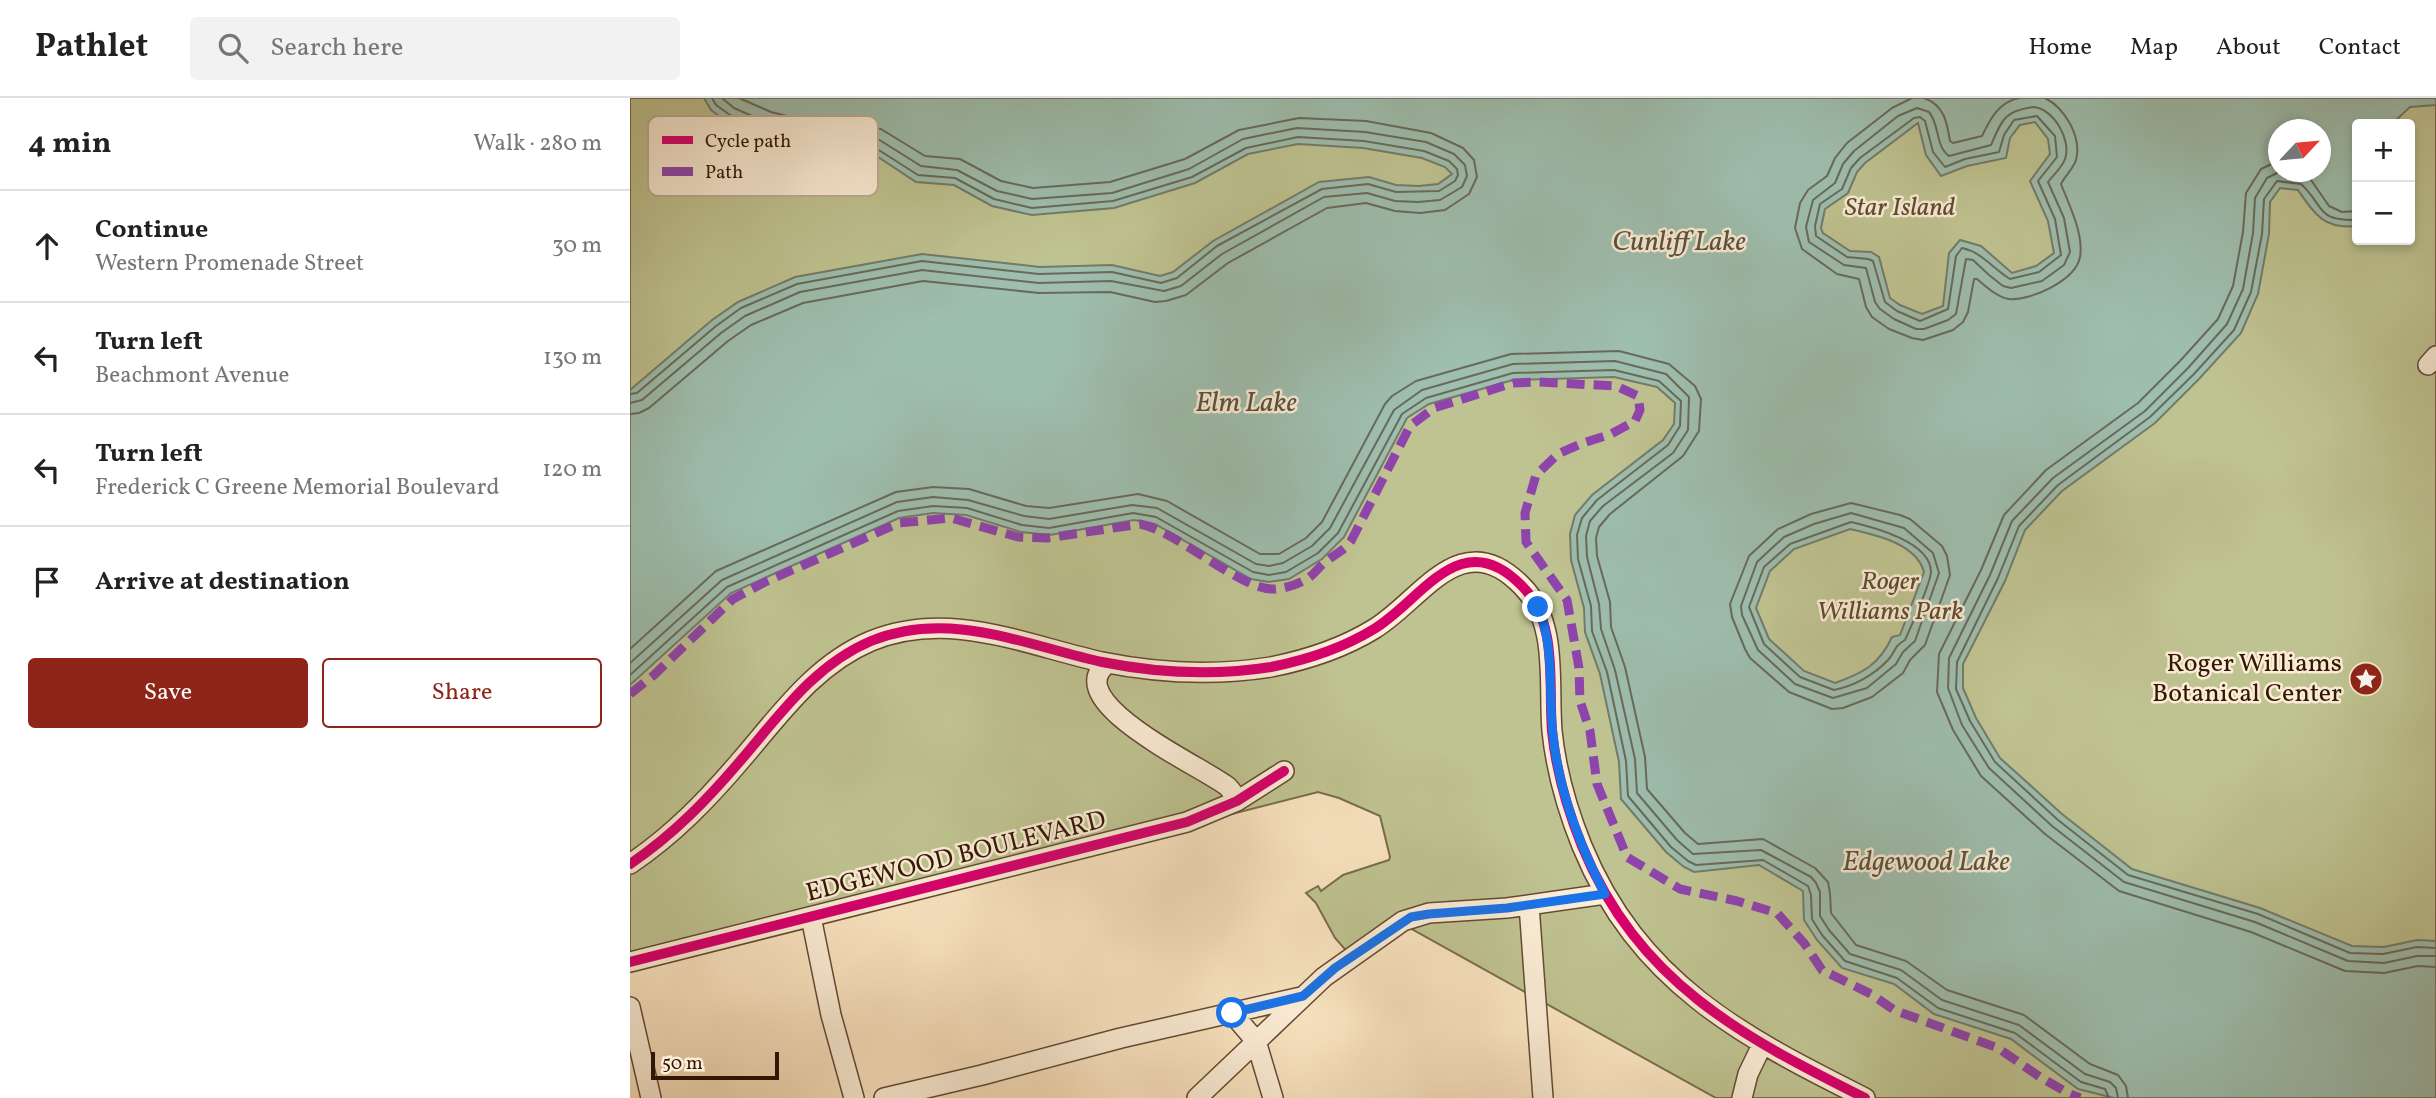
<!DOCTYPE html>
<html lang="en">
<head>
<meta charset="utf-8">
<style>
  :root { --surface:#fff; --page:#f2f2f2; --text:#222; --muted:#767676; --line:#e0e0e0; --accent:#8f2418 }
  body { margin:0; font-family:Vollkorn,serif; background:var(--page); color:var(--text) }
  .controls { position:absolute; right:21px; top:21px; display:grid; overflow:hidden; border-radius:7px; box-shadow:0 4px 10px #0003 }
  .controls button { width:63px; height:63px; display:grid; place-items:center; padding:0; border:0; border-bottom:2px solid var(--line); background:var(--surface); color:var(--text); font:35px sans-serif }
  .compass { position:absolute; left:1638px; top:21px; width:63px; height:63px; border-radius:50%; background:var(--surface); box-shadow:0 4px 10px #0003; rotate:64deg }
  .scale { position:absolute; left:21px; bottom:18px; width:128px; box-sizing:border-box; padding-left:7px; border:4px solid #331705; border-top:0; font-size:19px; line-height:24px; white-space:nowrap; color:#331705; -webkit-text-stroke:5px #fbedd6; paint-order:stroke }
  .stop { position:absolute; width:21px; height:21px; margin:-16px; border:5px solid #1a73e8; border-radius:50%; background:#fff }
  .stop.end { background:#1a73e8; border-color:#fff; box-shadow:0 2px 7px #0008 }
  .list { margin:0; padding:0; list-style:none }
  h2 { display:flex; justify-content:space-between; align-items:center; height:91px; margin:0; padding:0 28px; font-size:30px }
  h2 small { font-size:23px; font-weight:400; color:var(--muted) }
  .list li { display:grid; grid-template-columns:46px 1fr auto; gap:21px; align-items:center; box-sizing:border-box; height:112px; padding:0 28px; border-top:2px solid var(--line) }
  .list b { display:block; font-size:26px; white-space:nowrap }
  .list p { margin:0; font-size:23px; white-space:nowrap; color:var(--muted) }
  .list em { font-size:23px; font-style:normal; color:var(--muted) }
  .actions { display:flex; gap:14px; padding:21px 28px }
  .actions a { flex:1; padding:16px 0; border:2px solid var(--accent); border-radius:7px; text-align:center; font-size:24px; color:var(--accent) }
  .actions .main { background:var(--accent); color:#fff }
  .icon { flex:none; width:38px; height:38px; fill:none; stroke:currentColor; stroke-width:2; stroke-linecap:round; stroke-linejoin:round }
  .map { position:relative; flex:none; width:1806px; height:1000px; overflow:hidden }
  header { display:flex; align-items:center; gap:42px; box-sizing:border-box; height:98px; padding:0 35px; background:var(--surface); border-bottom:2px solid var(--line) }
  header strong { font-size:33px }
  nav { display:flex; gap:38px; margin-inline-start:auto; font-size:24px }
  .search { width:490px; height:63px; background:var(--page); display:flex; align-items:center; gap:18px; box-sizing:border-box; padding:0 24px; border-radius:7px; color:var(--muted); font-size:26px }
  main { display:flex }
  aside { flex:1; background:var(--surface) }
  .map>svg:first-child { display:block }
  .green { fill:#bfc391; stroke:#796d4b; stroke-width:2; fill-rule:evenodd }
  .water { fill:#9ebeae; stroke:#737b6a; stroke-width:2; fill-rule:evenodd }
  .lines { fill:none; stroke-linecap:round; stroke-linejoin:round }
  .shore { stroke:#686a5a; stroke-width:2 }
  .street-casing { stroke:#644a34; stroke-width:22 }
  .street { stroke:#fbedd6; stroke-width:19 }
  .quiet { stroke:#8e44ad; stroke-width:9; stroke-dasharray:18 9; stroke-linecap:butt }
  .cycleway-casing { stroke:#fbedd6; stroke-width:15 }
  .cycleway { stroke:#d6006c; stroke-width:10 }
  .route { stroke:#1a73e8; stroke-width:9 }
  .labels { text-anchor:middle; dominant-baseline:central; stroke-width:5; stroke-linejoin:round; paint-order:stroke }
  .park-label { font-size:26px; font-style:italic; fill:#5d4b2f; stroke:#fbedd6 }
  .poi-label { font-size:26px; fill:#331705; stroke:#fbedd6; text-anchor:end }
  .street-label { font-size:26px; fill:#331705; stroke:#fbedd6 }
  .water-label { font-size:28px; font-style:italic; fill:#585140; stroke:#fbedd6 }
  .key { fill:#fbedd6; stroke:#bfad97; stroke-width:2 }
  .key-label { font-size:19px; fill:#331705 }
</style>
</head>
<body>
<header>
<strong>Pathlet</strong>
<div class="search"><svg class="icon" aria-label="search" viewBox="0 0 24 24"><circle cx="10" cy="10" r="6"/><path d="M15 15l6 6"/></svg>Search here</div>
<nav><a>Home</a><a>Map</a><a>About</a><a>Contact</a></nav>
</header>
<main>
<aside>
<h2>4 min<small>Walk · 280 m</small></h2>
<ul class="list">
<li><svg class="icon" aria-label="ahead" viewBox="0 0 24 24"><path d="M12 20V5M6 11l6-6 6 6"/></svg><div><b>Continue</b><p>Western Promenade Street</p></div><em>30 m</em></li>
<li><svg class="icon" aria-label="left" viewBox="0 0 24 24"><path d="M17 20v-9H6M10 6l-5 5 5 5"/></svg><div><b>Turn left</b><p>Beachmont Avenue</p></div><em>130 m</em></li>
<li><svg class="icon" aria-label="left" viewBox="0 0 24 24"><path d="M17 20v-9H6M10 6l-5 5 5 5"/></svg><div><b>Turn left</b><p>Frederick C Greene Memorial Boulevard</p></div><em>120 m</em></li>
<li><svg class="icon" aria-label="arrive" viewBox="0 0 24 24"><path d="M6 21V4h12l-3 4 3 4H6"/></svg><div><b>Arrive at destination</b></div></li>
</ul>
<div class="actions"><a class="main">Save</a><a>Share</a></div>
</aside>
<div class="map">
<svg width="1806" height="1000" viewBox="0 0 1806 1000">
  <rect width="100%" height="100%" fill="#f9e3c0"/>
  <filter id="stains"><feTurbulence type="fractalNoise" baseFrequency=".00286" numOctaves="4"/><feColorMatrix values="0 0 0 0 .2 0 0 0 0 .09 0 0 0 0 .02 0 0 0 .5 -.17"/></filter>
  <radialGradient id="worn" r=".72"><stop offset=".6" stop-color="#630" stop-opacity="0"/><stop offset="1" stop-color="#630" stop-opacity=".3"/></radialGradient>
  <path class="green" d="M 0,0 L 1806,0 L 1806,1000 L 1086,1000 L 776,828 L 721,858 L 705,840 L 686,805 L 676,795 L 688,788 L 691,793 L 713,777 L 759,762 L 760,759 L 750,718 L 709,700 L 688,694 L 0,870 ZM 1727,26 L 1780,26 L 1780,142 L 1727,142 ZM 1648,32 L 1690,32 L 1690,74 L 1648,74 Z"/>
  <path class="water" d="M 74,0 L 1806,0 L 1806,7 L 1780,9 L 1764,24 L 1764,26 L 1727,26 L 1727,128 C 1694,131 1686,118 1668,92 L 1650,90 L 1640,104 L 1639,136 L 1628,196 L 1611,235 L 1569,281 L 1525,325 L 1432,393 L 1395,432 L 1375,483 L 1333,566 L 1333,590 L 1346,620 L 1370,660 L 1432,716 L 1502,771 L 1630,810 L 1722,848 L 1754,849 L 1787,842 L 1806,843 L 1806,1000 L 1484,1000 L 1448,991 L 1381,941 L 1304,916 L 1264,886 L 1212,870 L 1187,842 L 1174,822 L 1173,793 L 1129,767 L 1064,774 L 1054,769 L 1036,754 L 991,701 L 989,664 L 970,576 L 955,534 L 954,510 L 941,462 L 940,436 L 945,417 L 962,397 L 1033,342 L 1044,326 L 1045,305 L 1027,289 L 984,279 L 883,282 L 799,306 L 777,320 L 714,439 L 692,461 L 659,481 L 639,484 L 621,481 L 525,426 L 504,422 L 420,437 L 391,434 L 336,417 L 303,415 L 269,420 L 101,495 L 0,587 L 0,292 L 82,222 L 108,204 L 165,179 L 292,156 L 410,169 L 482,167 L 530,178 L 543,174 L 583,143 L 689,84 L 739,79 L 766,87 L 789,88 L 808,86 L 822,76 L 815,69 L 792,60 L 733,50 L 668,46 L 618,56 L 565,85 L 484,110 L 402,117 L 362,108 L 324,87 L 286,84 L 242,55 L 174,49 L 133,40 L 96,23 L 81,12 ZM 1405,24 L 1418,41 L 1420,56 L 1400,83 L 1418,123 L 1424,155 L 1406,168 L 1382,175 L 1351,148 L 1330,142 L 1319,155 L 1313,208 L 1292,216 L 1270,207 L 1260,200 L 1249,159 L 1241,154 L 1220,153 L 1193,135 L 1191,130 L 1195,111 L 1218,95 L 1227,74 L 1235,65 L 1288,25 L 1296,57 L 1311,78 L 1337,68 L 1376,60 L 1380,40 L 1390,27 ZM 1648,32 L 1690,32 L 1690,74 L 1648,74 ZM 1220,431 C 1245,437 1286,445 1294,474 L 1270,537 L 1262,539 C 1249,567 1233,575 1205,585 L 1174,573 L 1139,541 L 1126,510 L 1140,473 L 1164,451 Z"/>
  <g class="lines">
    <path class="shore" d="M 1282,0 L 1262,10 L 1217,45 L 1205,60 L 1197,78 L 1178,92 L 1170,105 L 1165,130 L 1172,151 L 1207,176 L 1229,181 L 1236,209 L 1242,219 L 1259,231 L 1282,240 L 1293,242 L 1323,232 L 1333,224 L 1338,214 L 1344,181 L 1347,181 C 1356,189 1367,199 1379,201 C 1401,203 1446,182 1450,159 C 1454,136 1439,107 1431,86 C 1435,78 1443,71 1446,62 C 1452,39 1435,10 1415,0
      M 1294,0 C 1314,7 1317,24 1320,43 L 1323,45 L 1352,38 C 1360,21 1369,4 1389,0
      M 1403,9 C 1423,10 1442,42 1435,61 C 1432,70 1423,77 1418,84 L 1434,120 L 1440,154 L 1434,167 L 1412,183 L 1381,190 L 1373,188 L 1359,177 L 1343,162 L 1336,161 L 1326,216 L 1318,222 L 1294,231 L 1286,231 L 1264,221 L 1250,211 L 1245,204 L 1236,170 L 1214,167 L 1179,144 L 1176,129 L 1183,102 L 1205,85 L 1213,66 L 1224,53 L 1268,18 L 1287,10 L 1299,14 C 1310,27 1305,48 1319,58 L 1361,47 C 1372,22 1374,13 1403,9 Z
      M 1407,18 L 1425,38 L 1427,59 L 1408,83 L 1425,121 L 1431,157 L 1409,174 L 1380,181 C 1363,171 1352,154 1332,150 L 1326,158 L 1318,211 L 1290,223 L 1267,213 L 1255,204 L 1243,163 L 1238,161 L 1217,159 L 1186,138 L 1185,128 L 1190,106 L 1212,91 L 1221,70 L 1230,60 L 1284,20 L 1290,19 L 1295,23 L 1303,54 L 1315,69 L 1335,61 L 1369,54 L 1374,37 L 1384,22 Z
      M 1648,63 L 1631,71 L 1616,95 L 1613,134 L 1603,188 L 1588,221 L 1550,263 L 1508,305 L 1416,372 L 1374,417 L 1351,472 L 1309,556 L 1307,594 L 1323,632 L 1351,678 L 1415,736 L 1489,793 L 1621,834 L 1715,873 L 1754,875 L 1788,868 L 1806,869
      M 1727,113 L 1712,114 L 1699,108 L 1681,82 L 1674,77 L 1649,74 L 1637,80 L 1625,100 L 1623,135 L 1613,191 L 1597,226 L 1558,270 L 1515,313 L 1423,380 L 1382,423 L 1360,477 L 1319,560 L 1318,590 L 1332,627 L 1359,670 L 1422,728 L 1494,784 L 1625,824 L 1718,863 L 1754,865 L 1787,858 L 1806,858
      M 1727,122 C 1685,123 1695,108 1671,86 L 1647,83 L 1634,101 L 1632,136 L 1621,194 L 1604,232 L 1564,276 L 1520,319 L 1428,387 L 1389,428 L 1368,480 L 1327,564 L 1326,591 L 1340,623 L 1365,664 L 1428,722 L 1498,777 L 1628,816 L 1720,855 L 1753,856 L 1787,849 L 1806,850
      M 0,296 L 7,295 L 86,228 L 111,210 L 167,186 L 292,163 L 409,176 L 482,174 L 531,185 L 547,180 L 587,148 L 692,91 L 738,86 L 766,94 L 809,93 L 825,83 L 828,77 L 827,71 L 819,63 L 794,53 L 734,43 L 668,39 L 616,50 L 562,79 L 483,103 L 402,110 L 364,101 L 325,80 L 288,77 L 244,49 L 175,42 L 135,33 L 100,17 L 86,7 L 82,0
      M 0,305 L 12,302 L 91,235 L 115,218 L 170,194 L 292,172 L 409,185 L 481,183 L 534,193 L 551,188 L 592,156 L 694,99 L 737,95 L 765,103 L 788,104 L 810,102 L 832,89 L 837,78 L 835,67 L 824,56 L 796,44 L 735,34 L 667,30 L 613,41 L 559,71 L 482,95 L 402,101 L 367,93 L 327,72 L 291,68 L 248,41 L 177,34 L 138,25 L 104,10 L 92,0
      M 0,316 L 9,315 L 19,310 L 98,243 L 121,227 L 173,205 L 293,183 L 409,195 L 480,194 L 525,204 L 536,203 L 556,197 L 598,165 L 697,110 L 736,105 L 765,113 L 790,115 L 815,112 L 839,96 L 847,79 L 844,62 L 833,50 L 801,35 L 736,23 L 669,20 L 609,32 L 555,61 L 480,84 L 403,90 L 371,83 L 330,61 L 295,58 L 251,31 L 178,23 L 141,14 L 109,0
      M 1221,405 L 1270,417 L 1280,421 L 1312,448 L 1317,458 L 1320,477 L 1295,547 L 1280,562 L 1273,575 L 1242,599 L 1213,610 L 1202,611 L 1159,594 L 1120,560 L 1115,551 L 1102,519 L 1100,506 L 1119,458 L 1148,431 L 1181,416 Z
      M 1221,415 L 1274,430 L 1303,455 L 1309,475 L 1285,543 L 1273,554 L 1266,566 L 1237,590 L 1203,600 L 1165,586 L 1128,552 L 1112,517 L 1111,508 L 1127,464 L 1154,439 L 1184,426 Z
      M 1221,424 C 1243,429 1301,444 1301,474 C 1300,486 1281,529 1275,542 C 1262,550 1267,552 1258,562 C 1244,577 1224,588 1204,592 L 1170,579 L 1134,546 L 1119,509 L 1134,469 L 1160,446 Z
      M 0,551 L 86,473 L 266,394 L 303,389 L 339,391 L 396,408 L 419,410 L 508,396 L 537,403 L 630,456 L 649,456 L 676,440 L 692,424 L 755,306 L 762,298 L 786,283 L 881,256 L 989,253 L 1039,266 L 1065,288 L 1071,301 L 1069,333 L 1053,358 L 980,416 L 969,429 L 966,440 L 967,458 L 980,504 L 981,529 L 995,569 L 1015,659 L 1017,691 L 1055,735 L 1068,746 L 1133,741 L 1185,770 L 1198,784 L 1200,795 L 1201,815 L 1226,847 L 1276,863 L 1317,892 L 1394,917 L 1460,966 L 1488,977 L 1496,988 L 1498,1000
      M 0,565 L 92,482 L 267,404 L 303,399 L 338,402 L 394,418 L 419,421 L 502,407 L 527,410 L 626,466 L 639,468 L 653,465 L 682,448 L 700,430 L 764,312 L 792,292 L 883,266 L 985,263 L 1036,276 L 1059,299 L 1058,332 L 1043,355 L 973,408 L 960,423 L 956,438 L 957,459 L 969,506 L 971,531 L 985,572 L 1005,661 L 1007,695 L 1047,742 L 1063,756 L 1131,752 L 1181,779 L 1186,785 L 1190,794 L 1190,818 L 1199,832 L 1220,856 L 1271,872 L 1312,902 L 1389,927 L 1455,976 L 1480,984 L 1486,990 L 1488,1000
      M 0,577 L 97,489 L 268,413 L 303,408 L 337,410 L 392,427 L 419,430 L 503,415 L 526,419 L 623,474 L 639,477 L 656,474 L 688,455 L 708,435 L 772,316 L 796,300 L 883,275 L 984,272 L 1029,283 L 1051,303 L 1050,328 L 1038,347 L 967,402 L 952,420 L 947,437 L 948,461 L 961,508 L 962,533 L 977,574 L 996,663 L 998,698 L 1041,749 L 1058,763 L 1066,767 L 1133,762 L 1178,788 L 1181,797 L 1182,821 L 1192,837 L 1215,863 L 1267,880 L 1308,910 L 1385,935 L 1451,984 L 1475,991 L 1479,1000"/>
    <defs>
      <path id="street" d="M 1798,267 L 1806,258
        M 478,565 C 425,603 577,671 598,689 C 602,693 605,698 607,703
        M 0,766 C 43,737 77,702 111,662 C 149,618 184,567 241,543 C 319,511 395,547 472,564 C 527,575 585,578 641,569 C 676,562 713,550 744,531 C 792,502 831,425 892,488 C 929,525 918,585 922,633 C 926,672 937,711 952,748 C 1008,884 1111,938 1235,1000
        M 899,807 L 913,1000
        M 181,819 L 201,917 L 224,1000
        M 0,864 L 557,724 L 607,703 L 654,673
        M 0,909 L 21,1000
        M 602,915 L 626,943 L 643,1000
        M 254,1000 L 352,977 L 491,940 L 671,899
        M 567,1000 L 694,879 L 773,823 L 799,815 L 877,810 L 975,796
        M 1112,1000 L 1118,976 L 1132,947"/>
    </defs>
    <use href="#street" class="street-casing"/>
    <use href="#street" class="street"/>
    <path class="quiet" d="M 0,596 L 24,577 L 103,501 L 135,484 L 269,425 L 321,420 L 388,439 L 417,440 L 510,426 C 550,434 611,494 646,491 C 657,490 668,486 677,481 C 685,476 689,468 697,463 C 706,455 714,453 721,443 L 780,328 L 804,310 L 883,285 L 908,284 L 986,288 L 1008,298 L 1010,312 L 1005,323 L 981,336 L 953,345 L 928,356 L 906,377 L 895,415 L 896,444 L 937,502 L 949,570 L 950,603 L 960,633 L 967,686 L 997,759 L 1050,791 L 1107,803 L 1147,815 L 1174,845 L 1192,872 L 1241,896 L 1264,912 L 1368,950 L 1410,979 L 1438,995 L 1450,1000"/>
    <defs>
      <path id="cycleway" d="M 0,766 C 43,737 77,702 111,662 C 149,618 184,567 241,543 C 319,511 395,547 472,564 C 527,575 585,578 641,569 C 676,562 713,550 744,531 C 792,502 831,425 892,488 C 929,525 918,585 922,633 C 926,672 937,711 952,748 C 1008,884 1111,938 1235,1000
        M 0,864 L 557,724 L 607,703 L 654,673"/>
    </defs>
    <use href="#cycleway" class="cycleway-casing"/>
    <use href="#cycleway" class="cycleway"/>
  </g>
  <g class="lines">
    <path class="route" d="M 602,915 L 673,898 L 705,870 L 781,819 L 799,816 L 877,810 L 975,796 C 949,746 929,693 923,637 C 918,595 925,549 908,509"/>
  </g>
  <defs>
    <symbol id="sight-disc" viewBox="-11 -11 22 22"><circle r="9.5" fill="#8f2418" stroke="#fbedd6"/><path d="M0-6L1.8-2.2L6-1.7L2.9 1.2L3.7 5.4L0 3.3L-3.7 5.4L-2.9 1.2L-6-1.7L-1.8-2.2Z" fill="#fff"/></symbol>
  </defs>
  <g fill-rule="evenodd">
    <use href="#sight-disc" x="1717" y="562" width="38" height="38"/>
  </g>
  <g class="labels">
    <g class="park-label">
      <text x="1270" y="110">Star Island</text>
      <text x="1260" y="484">Roger<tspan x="1260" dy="30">Williams Park</tspan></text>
    </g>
    <g class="poi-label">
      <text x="1712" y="566">Roger Williams<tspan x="1712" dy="30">Botanical Center</tspan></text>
    </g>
    <g class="street-label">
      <text transform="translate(326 759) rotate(-14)">EDGEWOOD BOULEVARD</text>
    </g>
    <g class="water-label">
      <text x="1049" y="144">Cunliff Lake</text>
      <text x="616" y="305">Elm Lake</text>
      <text x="1296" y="764">Edgewood Lake</text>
    </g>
  </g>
  <rect x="18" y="18" width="230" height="80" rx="10" class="key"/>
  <rect x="32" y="38" width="31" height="8" fill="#d6006c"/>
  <rect x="32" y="69" width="31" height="9" fill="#8e44ad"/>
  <g class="key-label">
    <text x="75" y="49">Cycle path</text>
    <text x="75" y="80">Path</text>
  </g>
  <rect width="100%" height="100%" filter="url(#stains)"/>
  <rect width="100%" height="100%" fill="url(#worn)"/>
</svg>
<div class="controls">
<button>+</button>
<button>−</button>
</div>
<svg class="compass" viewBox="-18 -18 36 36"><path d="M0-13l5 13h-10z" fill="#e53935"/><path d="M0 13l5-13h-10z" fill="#767676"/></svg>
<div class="scale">50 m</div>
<div class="stop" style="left:602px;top:915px"></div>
<div class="stop end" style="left:908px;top:509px"></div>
</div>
</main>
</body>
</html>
